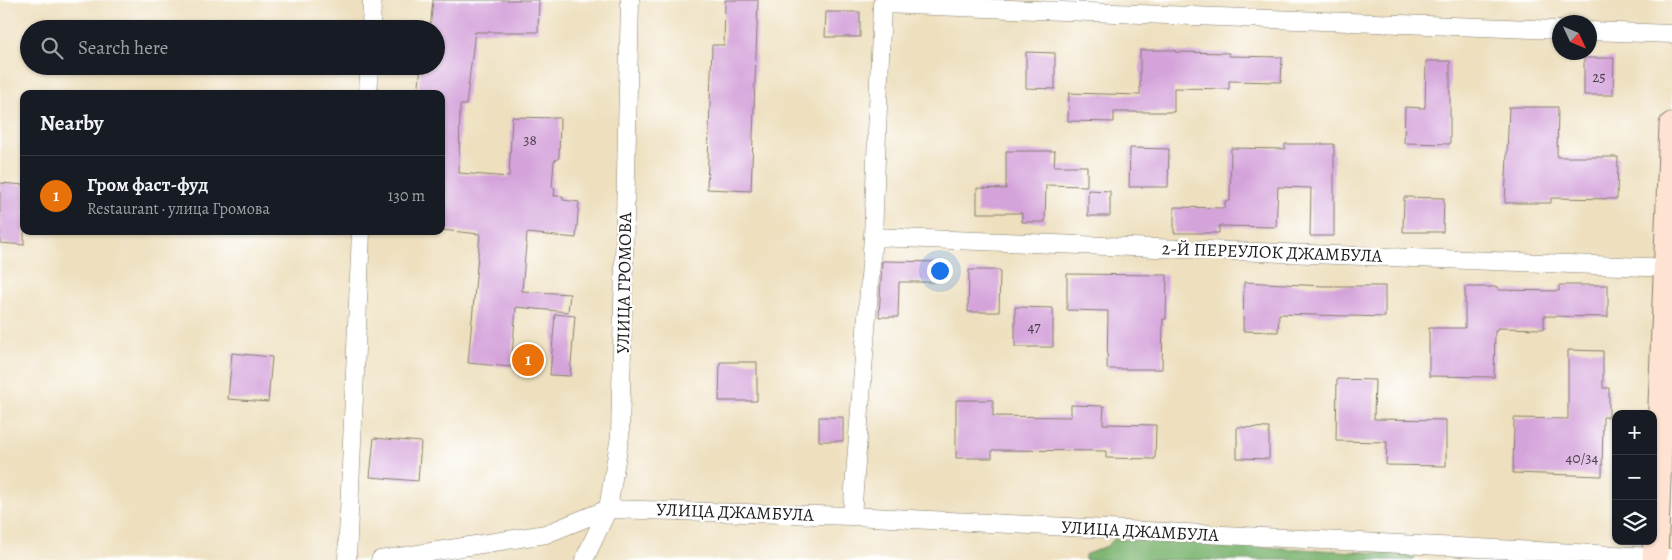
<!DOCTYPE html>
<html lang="en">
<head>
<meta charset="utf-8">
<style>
  :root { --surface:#171b24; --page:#242831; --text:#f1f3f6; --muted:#9ea1a6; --line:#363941; --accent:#d1495b }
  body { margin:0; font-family:Alegreya,serif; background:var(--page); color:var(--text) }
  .controls { position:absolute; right:15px; bottom:15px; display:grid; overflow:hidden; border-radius:10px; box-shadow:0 1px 4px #0004 }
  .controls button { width:45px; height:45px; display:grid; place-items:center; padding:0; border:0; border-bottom:1px solid var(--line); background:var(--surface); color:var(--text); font:25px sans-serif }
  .compass { position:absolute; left:1552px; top:15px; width:45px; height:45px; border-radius:50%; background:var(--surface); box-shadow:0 1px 4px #0004; rotate:134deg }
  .you { position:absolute; left:939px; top:270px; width:18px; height:18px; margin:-12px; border:4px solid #fff; border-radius:50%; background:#1a73e8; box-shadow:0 0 0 8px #1a73e833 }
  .badge { display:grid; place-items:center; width:32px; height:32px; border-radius:50%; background:var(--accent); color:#fff; font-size:16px; font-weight:700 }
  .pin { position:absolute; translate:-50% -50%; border:2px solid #fff; box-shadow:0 1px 5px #0006 }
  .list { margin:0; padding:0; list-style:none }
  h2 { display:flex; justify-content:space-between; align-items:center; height:65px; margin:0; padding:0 20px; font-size:21px }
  h2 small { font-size:16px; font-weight:400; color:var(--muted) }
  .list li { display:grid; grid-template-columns:32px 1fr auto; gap:15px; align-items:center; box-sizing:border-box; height:80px; padding:0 20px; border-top:1px solid var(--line) }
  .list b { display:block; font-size:19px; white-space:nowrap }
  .list p { margin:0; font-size:16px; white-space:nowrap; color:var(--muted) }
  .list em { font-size:16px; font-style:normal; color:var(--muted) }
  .icon { flex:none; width:28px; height:28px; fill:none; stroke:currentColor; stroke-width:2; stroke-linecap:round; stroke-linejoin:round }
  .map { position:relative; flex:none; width:1672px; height:560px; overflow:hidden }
  .search { position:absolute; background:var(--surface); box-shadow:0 1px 4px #0004; left:20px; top:20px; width:425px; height:55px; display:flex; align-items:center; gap:12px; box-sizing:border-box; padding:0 18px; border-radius:28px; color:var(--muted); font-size:19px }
  .panel { position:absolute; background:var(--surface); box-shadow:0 1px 4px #0004; left:20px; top:90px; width:425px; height:145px; border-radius:10px }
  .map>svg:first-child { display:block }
  .forest { fill:#7fb673; stroke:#4e6948 }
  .building { fill:#d4a3da }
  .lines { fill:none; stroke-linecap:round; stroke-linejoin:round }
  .street-casing { stroke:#857e6e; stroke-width:19 }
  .secondary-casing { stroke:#857e6e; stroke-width:27 }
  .street { stroke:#fff; stroke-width:18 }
  .secondary { stroke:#fee3d2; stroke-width:25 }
  .labels { text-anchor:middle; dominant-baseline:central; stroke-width:4.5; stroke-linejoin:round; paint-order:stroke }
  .number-label { font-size:15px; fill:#4a3e4c }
  .street-label { font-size:18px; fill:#1c1c1c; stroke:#fff }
</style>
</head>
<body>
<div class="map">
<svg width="1672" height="560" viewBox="0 0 1672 560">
  <rect width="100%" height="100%" fill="#fff"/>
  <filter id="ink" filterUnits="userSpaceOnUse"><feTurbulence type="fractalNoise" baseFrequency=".02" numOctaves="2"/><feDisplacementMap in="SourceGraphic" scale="10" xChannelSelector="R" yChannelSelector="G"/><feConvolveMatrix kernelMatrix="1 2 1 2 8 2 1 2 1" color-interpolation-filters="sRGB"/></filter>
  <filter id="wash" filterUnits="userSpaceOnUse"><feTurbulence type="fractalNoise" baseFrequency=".0096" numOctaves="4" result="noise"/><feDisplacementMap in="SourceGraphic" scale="20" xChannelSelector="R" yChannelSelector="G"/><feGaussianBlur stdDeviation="1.12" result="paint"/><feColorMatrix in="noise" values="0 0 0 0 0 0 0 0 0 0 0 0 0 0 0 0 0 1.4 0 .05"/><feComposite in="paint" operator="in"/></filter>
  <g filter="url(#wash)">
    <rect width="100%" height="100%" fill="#eee0bf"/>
    <path class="forest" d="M 1114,539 L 1414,555 L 1414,560 L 1085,560 L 1085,555 L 1107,546 Z"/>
    <g id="blocks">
      <path class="building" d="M 433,0 L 539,0 L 538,32 L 475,32 L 466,105 L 460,105 L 459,173 L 509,177 L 512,117 L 560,118 L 559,158 L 554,161 L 552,187 L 555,188 L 554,196 L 563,196 L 563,200 L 579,202 L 576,238 L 527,233 L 522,291 L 570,294 L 568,312 L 516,307 L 511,367 L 468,363 L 480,234 L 441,230 L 441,94 L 418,94 L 421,66 L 436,66 L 436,29 L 430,29 Z
        M 725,0 L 758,0 L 751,191 L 707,189 L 712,45 L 724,45 Z
        M 826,12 L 860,12 L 860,37 L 825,37 Z
        M 1140,50 L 1175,50 L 1175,52 L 1229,53 L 1229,56 L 1282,57 L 1281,82 L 1229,81 L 1229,89 L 1174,88 L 1174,112 L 1114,112 L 1114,122 L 1068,121 L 1069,93 L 1140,95 Z
        M 1026,52 L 1055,53 L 1055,89 L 1026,88 Z
        M 1584,58 L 1614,58 L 1613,95 L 1584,95 Z
        M 1426,61 L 1450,61 L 1450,144 L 1404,143 L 1405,107 L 1425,108 Z
        M 1509,107 L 1558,107 L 1557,157 L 1618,157 L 1617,199 L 1551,198 L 1551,203 L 1505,203 Z
        M 1285,144 L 1334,144 L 1334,236 L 1310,236 L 1311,188 L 1278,187 L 1276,227 L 1219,226 L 1219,233 L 1174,233 L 1174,207 L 1225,208 L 1225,201 L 1230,201 L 1231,148 L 1285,149 Z
        M 1130,148 L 1169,149 L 1168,187 L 1129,187 Z
        M 1006,151 L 1055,151 L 1054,166 L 1087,166 L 1087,186 L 1046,185 L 1045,222 L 1022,222 L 1022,213 L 977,213 L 977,188 L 1006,189 Z
        M 0,183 L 24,185 L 24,245 L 0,243 Z
        M 1088,190 L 1110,191 L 1110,216 L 1088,216 Z
        M 1404,197 L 1444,198 L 1443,232 L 1403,232 Z
        M 882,261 L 942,262 L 942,282 L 899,282 L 898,317 L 879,317 Z
        M 969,270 L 1000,270 L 999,312 L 968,312 Z
        M 1067,274 L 1167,275 L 1166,319 L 1163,319 L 1162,369 L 1107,369 L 1108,311 L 1067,310 Z
        M 1244,282 L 1324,286 L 1385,286 L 1385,317 L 1279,314 L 1278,332 L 1243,331 Z
        M 1559,285 L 1608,285 L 1608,317 L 1544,316 L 1544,329 L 1497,328 L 1497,331 L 1495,331 L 1494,377 L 1429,376 L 1429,328 L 1465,328 L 1465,287 L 1498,287 L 1498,290 L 1559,291 Z
        M 1015,307 L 1053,308 L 1053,347 L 1015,347 Z
        M 555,314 L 575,316 L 570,376 L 550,375 Z
        M 1568,350 L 1603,351 L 1603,388 L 1609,388 L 1609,417 L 1603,417 L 1602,476 L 1513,473 L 1514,418 L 1568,419 Z
        M 232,353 L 272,357 L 268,402 L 228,399 Z
        M 720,362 L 757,362 L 757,401 L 719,401 Z
        M 1337,379 L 1375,380 L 1374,419 L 1446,420 L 1446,466 L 1386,465 L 1387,442 L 1336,441 Z
        M 956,400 L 993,400 L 993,416 L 1071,417 L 1071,405 L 1104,406 L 1103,424 L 1156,425 L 1155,459 L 1106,458 L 1106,451 L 992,450 L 992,458 L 956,458 Z
        M 819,417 L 843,417 L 843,441 L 819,441 Z
        M 1237,427 L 1269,428 L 1269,459 L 1237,458 Z
        M 374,438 L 421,442 L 418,481 L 370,477 Z"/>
    </g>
  </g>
  <g filter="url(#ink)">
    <use href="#blocks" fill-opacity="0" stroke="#857e6e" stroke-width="1"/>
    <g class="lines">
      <defs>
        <path id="street" d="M 371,29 L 372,0
          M 1590,31 L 1672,34
          M 368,94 L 369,66
          M 873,237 L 1672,268
          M 852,516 L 873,237 L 882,4 L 1560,30
          M 347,560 L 361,231
          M 380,560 L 546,534 L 608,509 L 852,516 L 1672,558
          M 584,560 L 608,509 L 620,436 L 630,0"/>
        <path id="secondary" d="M 1655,558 L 1672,125"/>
      </defs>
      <use href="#street" class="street-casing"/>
      <use href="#secondary" class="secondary-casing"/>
      <use href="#street" class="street"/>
      <use href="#secondary" class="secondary"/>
    </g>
  </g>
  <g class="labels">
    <g class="number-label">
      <text x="1599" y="77">25</text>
      <text x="530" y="140">38</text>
      <text x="1034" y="327">47</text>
      <text x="1582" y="458">40/34</text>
    </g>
    <g class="street-label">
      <text transform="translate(1272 252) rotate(2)">2-Й ПЕРЕУЛОК ДЖАМБУЛА</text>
      <text transform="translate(624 283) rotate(-89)">УЛИЦА ГРОМОВА</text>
      <text transform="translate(735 512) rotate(2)">УЛИЦА ДЖАМБУЛА</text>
      <text transform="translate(1140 531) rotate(3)">УЛИЦА ДЖАМБУЛА</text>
    </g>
  </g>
</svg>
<div class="controls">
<button>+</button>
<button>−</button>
<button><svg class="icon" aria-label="layers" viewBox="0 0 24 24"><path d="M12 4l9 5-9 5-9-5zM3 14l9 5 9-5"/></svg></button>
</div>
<svg class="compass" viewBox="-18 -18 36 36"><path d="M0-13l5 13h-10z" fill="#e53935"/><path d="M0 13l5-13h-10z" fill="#9ea1a6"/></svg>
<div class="you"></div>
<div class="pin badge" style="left:528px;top:360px;background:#e8710a">1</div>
<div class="search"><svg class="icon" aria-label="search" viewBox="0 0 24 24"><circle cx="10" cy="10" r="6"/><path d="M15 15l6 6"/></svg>Search here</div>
<section class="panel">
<h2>Nearby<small></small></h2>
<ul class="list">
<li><span class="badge" style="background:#e8710a">1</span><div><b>Гром фаст-фуд</b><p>Restaurant · улица Громова</p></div><em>130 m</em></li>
</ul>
</section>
</div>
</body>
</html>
